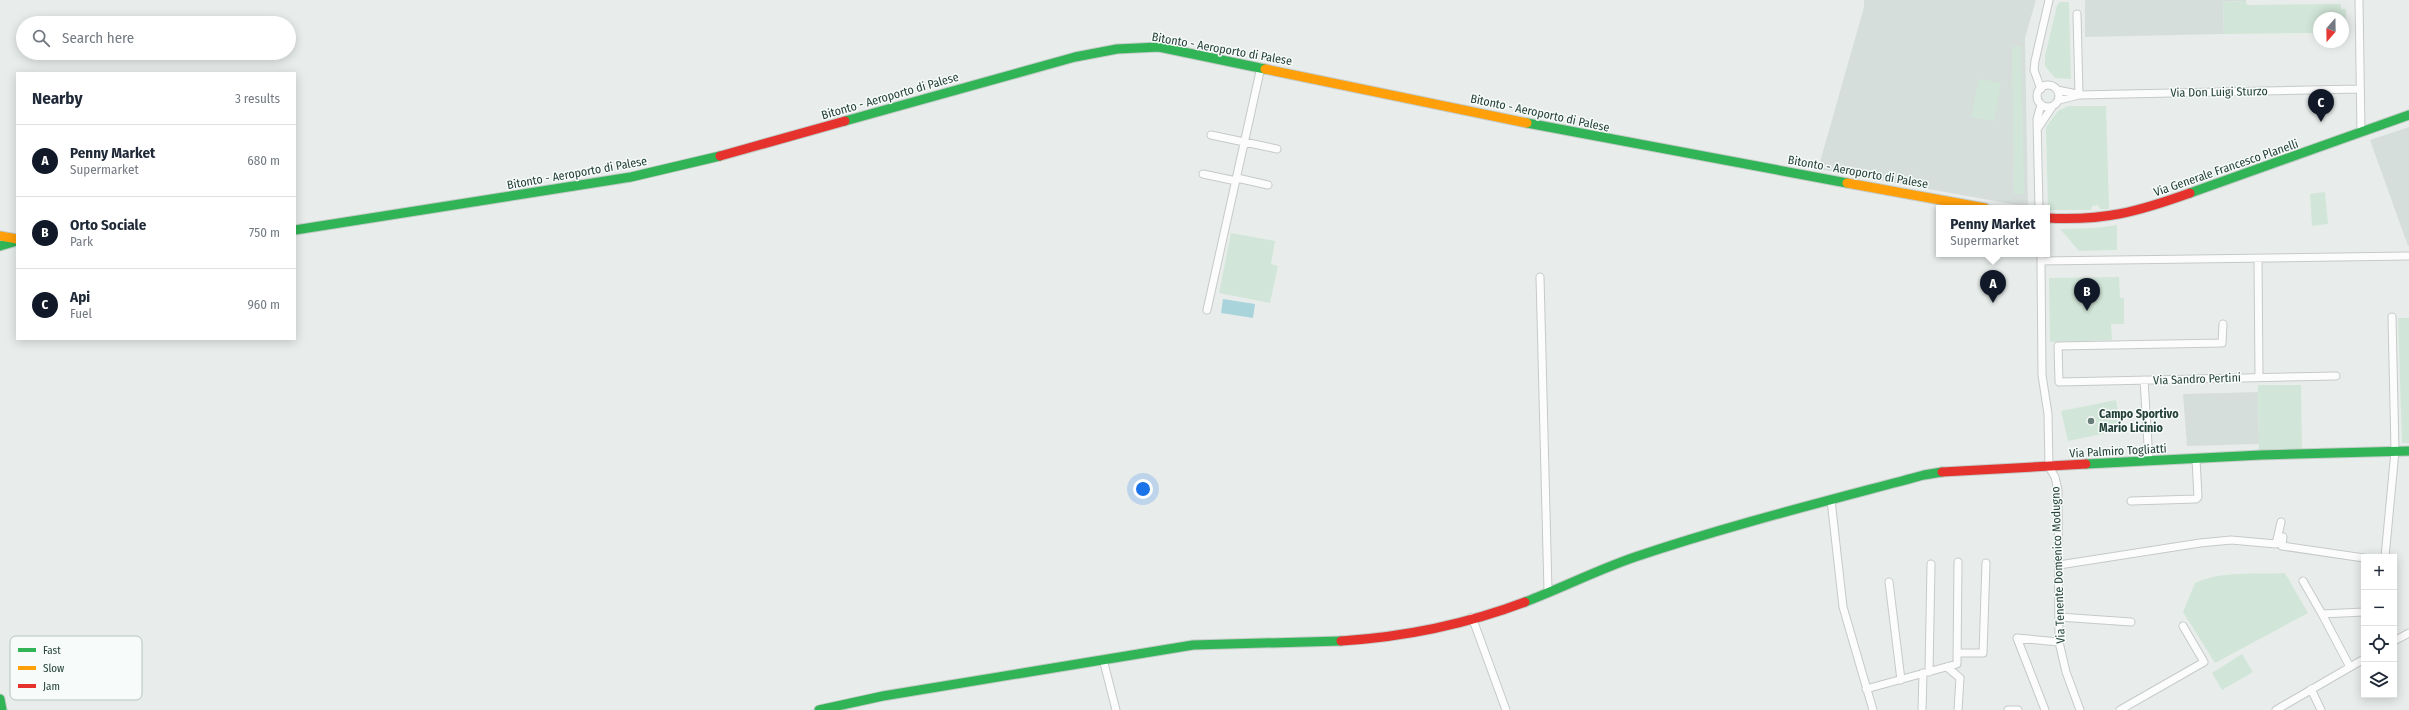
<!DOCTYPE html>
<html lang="en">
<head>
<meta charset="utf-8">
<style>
  :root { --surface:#fff; --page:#f6f6f7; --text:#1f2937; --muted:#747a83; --line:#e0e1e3; --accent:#111827 }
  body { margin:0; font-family:"Fira Sans Condensed",sans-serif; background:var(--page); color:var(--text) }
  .controls { position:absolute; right:12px; bottom:12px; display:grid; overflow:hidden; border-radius:0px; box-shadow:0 2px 10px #0003 }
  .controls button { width:36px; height:36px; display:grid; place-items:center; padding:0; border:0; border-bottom:1px solid var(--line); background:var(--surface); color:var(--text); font:20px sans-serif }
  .compass { position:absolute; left:2313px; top:12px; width:36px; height:36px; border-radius:50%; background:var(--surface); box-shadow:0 2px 10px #0003; rotate:200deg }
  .you { position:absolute; left:1143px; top:489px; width:14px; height:14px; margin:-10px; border:3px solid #fff; border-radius:50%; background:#1a73e8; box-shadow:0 0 0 6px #1a73e833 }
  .badge { display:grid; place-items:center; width:26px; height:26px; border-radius:50%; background:var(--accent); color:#fff; font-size:13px; font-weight:700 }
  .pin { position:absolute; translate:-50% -33px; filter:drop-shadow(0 1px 2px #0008) }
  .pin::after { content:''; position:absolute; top:21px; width:14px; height:12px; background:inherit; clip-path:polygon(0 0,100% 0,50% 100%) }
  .popup { position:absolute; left:1936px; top:205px; width:114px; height:52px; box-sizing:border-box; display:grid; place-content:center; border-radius:0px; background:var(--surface); filter:drop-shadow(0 1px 3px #0005); font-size:13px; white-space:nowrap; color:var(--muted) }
  .popup b { font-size:15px; color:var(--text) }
  .popup::after { content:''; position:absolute; left:50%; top:100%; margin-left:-8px; border:8px solid transparent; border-top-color:var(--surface) }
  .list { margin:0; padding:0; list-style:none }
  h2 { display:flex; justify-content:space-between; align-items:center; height:52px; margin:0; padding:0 16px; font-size:17px }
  h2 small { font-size:13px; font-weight:400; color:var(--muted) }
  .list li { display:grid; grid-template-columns:26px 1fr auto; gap:12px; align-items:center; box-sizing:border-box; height:72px; padding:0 16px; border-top:1px solid var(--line) }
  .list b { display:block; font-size:15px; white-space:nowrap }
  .list p { margin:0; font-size:13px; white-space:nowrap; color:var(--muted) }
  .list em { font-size:13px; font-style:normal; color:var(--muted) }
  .icon { flex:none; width:22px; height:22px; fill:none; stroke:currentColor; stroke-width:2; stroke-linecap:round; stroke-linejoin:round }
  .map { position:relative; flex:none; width:2409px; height:710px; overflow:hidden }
  .search { position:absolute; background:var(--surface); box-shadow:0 2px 10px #0003; left:16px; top:16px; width:280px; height:44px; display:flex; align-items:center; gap:10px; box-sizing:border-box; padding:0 14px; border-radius:22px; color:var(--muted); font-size:15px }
  .panel { position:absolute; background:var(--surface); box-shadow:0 2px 10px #0003; left:16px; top:72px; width:280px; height:268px; border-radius:0px }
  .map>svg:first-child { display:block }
  .built { fill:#d6dedb }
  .green { fill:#d1e6d8 }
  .water { fill:#a9d4db }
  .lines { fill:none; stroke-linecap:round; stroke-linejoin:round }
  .street-casing { stroke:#c5cac8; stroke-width:9 }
  .fast-casing { stroke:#c3cbc8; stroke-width:11 }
  .slow-casing { stroke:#c3cbc8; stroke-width:11 }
  .jam-casing { stroke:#c3cbc8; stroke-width:11 }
  .street { stroke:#fcfcfc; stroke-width:7 }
  .fast { stroke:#30b455; stroke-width:9 }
  .slow { stroke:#ff9f0a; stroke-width:9 }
  .jam { stroke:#e5322d; stroke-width:9 }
  .poi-dot { fill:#697e78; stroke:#f7fbf9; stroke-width:1.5 }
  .labels { text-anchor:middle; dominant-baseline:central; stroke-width:3; stroke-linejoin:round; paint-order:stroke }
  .street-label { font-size:12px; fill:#24423a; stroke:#f7fbf9 }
  .poi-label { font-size:12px; font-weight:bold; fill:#24423a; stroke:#f7fbf9; text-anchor:start }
  .key { fill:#f7fbf9; stroke:#b8c4c0; stroke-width:1 }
  .key-label { font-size:11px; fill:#24423a }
</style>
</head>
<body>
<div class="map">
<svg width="2409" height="710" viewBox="0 0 2409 710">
  <rect width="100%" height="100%" fill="#e8edeb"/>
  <path class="built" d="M 1864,0 L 2036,0 L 2025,38 L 2028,207 L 1818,169 L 1864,7 Z
    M 2085,0 L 2246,0 L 2246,1 L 2223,2 L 2224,34 L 2085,37 Z
    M 2409,127 L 2409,246 L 2408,246 L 2370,140 Z
    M 2258,392 L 2259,444 L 2187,446 L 2183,394 Z"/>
  <path class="green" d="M 2246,1 L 2247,5 L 2341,4 L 2341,9 L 2346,9 L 2346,32 L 2343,32 L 2343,18 L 2319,18 L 2319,33 L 2224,34 L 2223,2 Z
    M 2060,2 L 2069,2 L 2071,79 L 2055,78 L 2045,66 L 2045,56 L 2057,5 Z
    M 2021,46 L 2024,194 L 2014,194 L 2012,47 Z
    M 1979,79 L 2001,83 L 1994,121 L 1971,117 Z
    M 2068,106 L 2106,106 L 2109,209 L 2100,209 L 2098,205 L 2092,206 L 2091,210 L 2048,210 L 2046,127 L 2058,111 Z
    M 2325,192 L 2328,224 L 2312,226 L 2310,194 Z
    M 2117,225 L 2117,250 L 2079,251 L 2060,229 L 2096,228 Z
    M 1231,233 L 1275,241 L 1271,264 L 1278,266 L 1270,303 L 1219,293 Z
    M 2119,277 L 2120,298 L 2124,298 L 2124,324 L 2111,324 L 2112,340 L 2050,342 L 2049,278 Z
    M 2398,318 L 2409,318 L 2409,443 L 2402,443 Z
    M 2258,385 L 2301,385 L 2302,450 L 2259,450 Z
    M 2116,400 L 2121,430 L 2068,441 L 2061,411 Z
    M 2285,573 L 2308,613 L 2215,663 L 2183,612 L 2195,583 C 2223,570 2254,575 2285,573 Z
    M 2242,654 L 2253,672 L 2222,690 L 2212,673 Z"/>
  <path class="water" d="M 1223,299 L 1255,304 L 1253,318 L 1221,313 Z"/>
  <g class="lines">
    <defs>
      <path id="street" d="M 2359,0 L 2361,133
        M 2077,14 L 2079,95
        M2037 96a11 11 0 1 1 22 0a11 11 0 1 1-22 0Z
        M 2041,89 L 2034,70 L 2035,61 L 2049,0
        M 2057,90 L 2077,94
        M 2059,100 L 2079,95 L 2359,89
        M 2038,128 L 2052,107
        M 1211,135 L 1277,149
        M 1203,174 L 1236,181
        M 1237,178 L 1268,185
        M 2039,208 L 2037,119 L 2041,105
        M 2041,254 L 2041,261 L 2409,256
        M 2258,259 L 2259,377
        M 2041,261 L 2042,375 L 2048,414 L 2049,467 L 2055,477 L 2058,490 L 2059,642 L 2066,672 L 2080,710
        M 1540,277 L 1548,591
        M 1207,310 L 1261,67
        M 2223,324 L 2222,343 L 2058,346 L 2059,382 L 2336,376
        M 2144,380 L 2149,461
        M 1831,500 L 1843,607 L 1873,710
        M 2131,501 L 2196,499 L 2198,497 L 2196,459
        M 2283,537 L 2282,546 L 2364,558
        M 2385,557 L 2395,451 L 2392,317
        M 2059,565 L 2200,543 L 2231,540 L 2276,544 L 2281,522
        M 2303,581 L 2322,614
        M 1889,582 L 1901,680
        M 1472,617 L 1506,710
        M 2059,617 L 2131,622
        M 2394,641 L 2409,633
        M 1957,653 L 1983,653 L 1986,563
        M 1103,659 L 1116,710
        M 1947,667 L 1960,678 L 1958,710
        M 2350,667 L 2322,614 L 2364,612
        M 1929,672 L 1931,564
        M 1866,689 L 1957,664 L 1958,562
        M 2311,689 L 2321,710
        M 1922,710 L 1923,673
        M 2008,710 L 2018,710
        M 2045,710 L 2017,638 L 2059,642
        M 2120,710 L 2204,662 L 2183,626
        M 2276,710 L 2364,659"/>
      <path id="fast" d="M 845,121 L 1075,57 L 1117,49 L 1159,47 L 1265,69
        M 1527,123 L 1847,183
        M 2190,193 L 2409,115
        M 295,230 L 631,177 L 720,156
        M 0,246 L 17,241
        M 2086,464 L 2261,455 L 2409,451
        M 1525,602 C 1562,588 1597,570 1635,557 C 1730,525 1827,501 1924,475 L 1942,472
        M 0,699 L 2,710
        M 819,710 L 883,696 L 1193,645 L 1341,641"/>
      <path id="slow" d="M 1265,69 L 1527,123
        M 1847,183 L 1985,208
        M 0,236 L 17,239"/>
      <path id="jam" d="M 720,156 L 845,121
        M 2047,218 C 2104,221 2137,212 2190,193
        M 1942,472 L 2086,464
        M 1341,641 C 1403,637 1467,624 1525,602"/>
    </defs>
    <use href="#street" class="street-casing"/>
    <use href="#fast" class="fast-casing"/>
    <use href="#slow" class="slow-casing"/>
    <use href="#jam" class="jam-casing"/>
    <use href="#street" class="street"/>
    <use href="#fast" class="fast"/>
    <use href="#slow" class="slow"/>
    <use href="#jam" class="jam"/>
  </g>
  <circle class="poi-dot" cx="2091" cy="421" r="4"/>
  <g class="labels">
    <g class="street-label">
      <text transform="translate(1222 49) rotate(10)">Bitonto - Aeroporto di Palese</text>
      <text transform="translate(2219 92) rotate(-1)">Via Don Luigi Sturzo</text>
      <text transform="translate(890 96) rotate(-16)">Bitonto - Aeroporto di Palese</text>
      <text transform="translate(1540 113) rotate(12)">Bitonto - Aeroporto di Palese</text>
      <text transform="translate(2226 168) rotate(-19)">Via Generale Francesco Planelli</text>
      <text transform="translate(1858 172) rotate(10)">Bitonto - Aeroporto di Palese</text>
      <text transform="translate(577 173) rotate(-10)">Bitonto - Aeroporto di Palese</text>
      <text transform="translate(2197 379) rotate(-2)">Via Sandro Pertini</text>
      <text transform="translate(2118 451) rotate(-3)">Via Palmiro Togliatti</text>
      <text transform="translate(2058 565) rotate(-92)">Via Tenente Domenico Modugno</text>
    </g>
    <g class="poi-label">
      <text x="2099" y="414">Campo Sportivo<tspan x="2099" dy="14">Mario Licinio</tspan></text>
    </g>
  </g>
  <rect x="10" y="636" width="132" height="64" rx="6" class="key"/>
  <rect x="18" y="648" width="18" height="4" fill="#30b455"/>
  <rect x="18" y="666" width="18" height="4" fill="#ff9f0a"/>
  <rect x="18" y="684" width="18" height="4" fill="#e5322d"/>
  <g class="key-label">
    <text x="43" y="654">Fast</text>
    <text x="43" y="672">Slow</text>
    <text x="43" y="690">Jam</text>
  </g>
</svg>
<div class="controls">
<button>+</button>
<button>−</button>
<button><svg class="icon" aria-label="locate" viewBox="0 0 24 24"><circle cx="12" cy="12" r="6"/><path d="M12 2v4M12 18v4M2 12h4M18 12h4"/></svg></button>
<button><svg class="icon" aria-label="layers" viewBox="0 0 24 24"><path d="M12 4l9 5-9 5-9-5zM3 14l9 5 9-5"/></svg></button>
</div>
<svg class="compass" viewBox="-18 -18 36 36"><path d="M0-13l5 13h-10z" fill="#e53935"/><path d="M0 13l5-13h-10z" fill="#747a83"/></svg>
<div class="you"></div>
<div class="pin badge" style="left:1993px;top:303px">A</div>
<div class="popup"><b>Penny Market</b>Supermarket</div>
<div class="pin badge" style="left:2087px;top:311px">B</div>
<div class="pin badge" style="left:2321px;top:122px">C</div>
<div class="search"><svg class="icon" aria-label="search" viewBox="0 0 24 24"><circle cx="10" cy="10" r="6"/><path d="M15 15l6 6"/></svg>Search here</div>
<section class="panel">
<h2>Nearby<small>3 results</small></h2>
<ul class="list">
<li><span class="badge">A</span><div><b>Penny Market</b><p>Supermarket</p></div><em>680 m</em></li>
<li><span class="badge">B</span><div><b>Orto Sociale</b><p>Park</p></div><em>750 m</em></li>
<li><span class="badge">C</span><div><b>Api</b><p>Fuel</p></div><em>960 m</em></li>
</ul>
</section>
</div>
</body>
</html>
